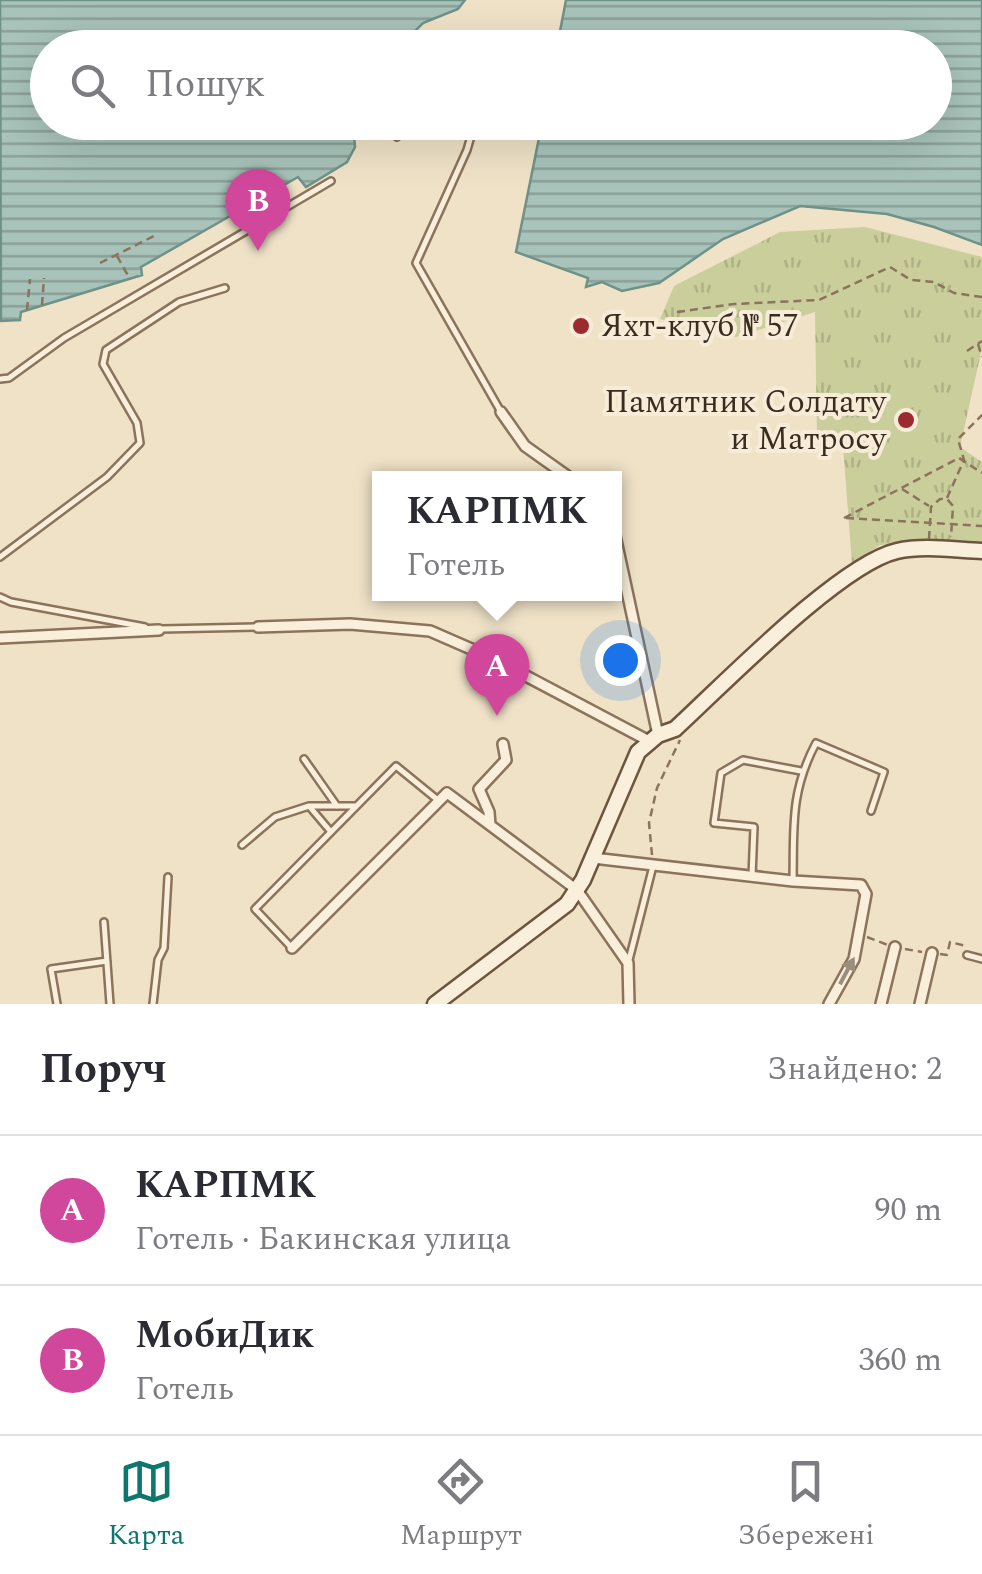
<!DOCTYPE html>
<html lang="uk">
<head>
<meta charset="utf-8">
<style>
  :root { --surface:#fff; --page:#f7f7f7; --text:#2b2b33; --muted:#7c7c81; --line:#e1e1e2; --accent:#0f766e }
  body { margin:0; font-family:Spectral,serif; background:var(--page); color:var(--text) }
  .you { position:absolute; left:620px; top:660px; width:35px; height:35px; margin:-25px; border:8px solid #fff; border-radius:50%; background:#1a73e8; box-shadow:0 0 0 15px #1a73e833 }
  .badge { display:grid; place-items:center; width:65px; height:65px; border-radius:50%; background:var(--accent); color:#fff; font-size:32px; font-weight:700 }
  .pin { position:absolute; translate:-50% -82px; filter:drop-shadow(0 2px 5px #0008) }
  .pin::after { content:''; position:absolute; top:52px; width:35px; height:30px; background:inherit; clip-path:polygon(0 0,100% 0,50% 100%) }
  .popup { position:absolute; left:372px; top:471px; width:250px; height:130px; box-sizing:border-box; display:grid; place-content:center; border-radius:0px; background:var(--surface); filter:drop-shadow(0 2px 8px #0005); font-size:32px; white-space:nowrap; color:var(--muted) }
  .popup b { font-size:38px; color:var(--text) }
  .popup::after { content:''; position:absolute; left:50%; top:100%; margin-left:-20px; border:20px solid transparent; border-top-color:var(--surface) }
  .list { margin:0; padding:0; list-style:none }
  h2 { display:flex; justify-content:space-between; align-items:center; height:130px; margin:0; padding:0 40px; font-size:42px }
  h2 small { font-size:32px; font-weight:400; color:var(--muted) }
  .list li { display:grid; grid-template-columns:65px 1fr auto; gap:30px; align-items:center; box-sizing:border-box; height:150px; padding:0 40px; border-top:2px solid var(--line) }
  .list b { display:block; font-size:38px; white-space:nowrap }
  .list p { margin:0; font-size:32px; white-space:nowrap; color:var(--muted) }
  .list em { font-size:32px; font-style:normal; color:var(--muted) }
  .icon { flex:none; width:55px; height:55px; fill:none; stroke:currentColor; stroke-width:2; stroke-linecap:round; stroke-linejoin:round }
  .map { position:relative; flex:none; width:982px; height:1004px; overflow:hidden }
  .search { position:absolute; background:var(--surface); box-shadow:0 10px 40px #0002; left:30px; right:30px; top:30px; height:110px; display:flex; align-items:center; gap:25px; box-sizing:border-box; padding:0 35px; border-radius:55px; color:var(--muted); font-size:38px }
  .sheet { height:430px; background:var(--surface) }
  nav { display:flex; justify-content:space-around; align-items:center; box-sizing:border-box; height:140px; border-top:2px solid var(--line); background:var(--surface); font-size:28px; color:var(--muted) }
  nav a { display:grid; justify-items:center; gap:5px }
  nav .on { color:var(--accent) }
  .map>svg:first-child { display:block }
  .park { fill:url(#park-tufts) }
  .water { fill:url(#water-rules); stroke:#6f9288; stroke-width:2.5 }
  .lines { fill:none; stroke-linecap:round; stroke-linejoin:round }
  .service-casing { stroke:#8b735c; stroke-width:10 }
  .minor-casing { stroke:#8b735c; stroke-width:14 }
  .secondary-casing { stroke:#6d543f; stroke-width:19 }
  .path { stroke:#8b735c; stroke-width:2.5; stroke-dasharray:8 5; stroke-linecap:butt }
  .service { stroke:#f9efdb; stroke-width:5 }
  .minor { stroke:#f9efdb; stroke-width:9 }
  .secondary { stroke:#f9efdb; stroke-width:14 }
  .oneway { fill:#9a8e7e }
  .poi-dot { fill:#9b2b30; stroke:#f6ecd7; stroke-width:4 }
  .labels { text-anchor:middle; dominant-baseline:central; stroke-width:8; stroke-linejoin:round; paint-order:stroke }
  .poi-label { font-size:32px; fill:#3b2c20; stroke:#f6ecd7; text-anchor:start }
</style>
</head>
<body>
<div class="map">
<svg width="982" height="1004" viewBox="0 0 982 1004">
  <defs>
    <pattern id="park-tufts" width="24" height="20" patternUnits="userSpaceOnUse" patternTransform="scale(2.5)"><rect width="24" height="20" fill="#cace9b"/><path d="M3 7l-1-3M5 7V3M7 7l1-3M15 17l-1-3M17 17v-4M19 17l1-3" fill="none" stroke="#aeb185"/></pattern>
    <pattern id="water-rules" width="6" height="5" patternUnits="userSpaceOnUse" patternTransform="scale(2.5)"><rect width="6" height="5" fill="#a8c3ba"/><path d="M0 2.5h6" fill="none" stroke="#8a9f97"/></pattern>
  </defs>
  <rect width="100%" height="100%" fill="#efe2c7"/>
  <path class="park" d="M 865,227 L 982,257 L 982,348 L 960,447 L 982,462 L 982,544 L 880,545 L 852,564 L 843,446 L 817,437 L 815,312 L 736,337 L 660,319 L 674,286 L 780,232 Z"/>
  <path class="water" d="M 0,0 L 465,0 L 458,9 L 423,23 L 399,47 L 48,48 L 48,122 L 353,123 L 355,147 L 347,162 L 306,187 L 298,177 L 141,267 L 142,275 L 21,312 L 20,320 L 1,321 Z
    M 566,0 L 982,0 L 982,245 L 934,227 L 887,214 L 800,206 L 723,239 L 659,283 L 622,291 L 602,282 L 586,287 L 588,278 L 516,252 L 542,123 L 934,122 L 934,48 L 557,47 Z"/>
  <g class="lines">
    <defs>
      <path id="service" d="M 475,122 L 467,150 L 416,263 L 501,412
        M 397,137 L 405,122
        M 0,379 L 9,378 L 64,338 L 331,181
        M 0,557 L 107,477 L 140,443 L 137,423 L 103,364 L 106,350 L 179,302 L 225,288
        M 0,597 L 11,602 L 145,627
        M 161,629 L 258,627
        M 304,759 L 337,806
        M 309,806 L 356,806
        M 242,845 L 275,817 L 309,806 L 331,832
        M 752,876 L 754,827 L 714,823 L 721,773 L 743,760 L 801,771
        M 793,881 C 794,827 790,792 816,743 L 884,772 L 871,811
        M 104,922 L 110,1004
        M 292,948 L 255,909 L 396,766 L 439,801
        M 967,955 L 982,959
        M 629,960 L 653,866
        M 57,1004 L 51,969 L 107,961
        M 153,1004 L 158,960 L 164,948 L 168,877"/>
      <path id="minor" d="M 501,412 L 525,446 L 570,478
        M 614,531 L 658,735
        M 258,627 L 350,624 L 430,631 L 492,658 L 649,741
        M 0,638 L 159,630
        M 490,825 L 489,812 L 479,789 L 506,760 L 503,744
        M 593,858 L 793,881 L 861,885 L 866,894 L 854,959 L 829,1004
        M 292,948 L 447,793 L 577,890 L 628,963 L 629,1004
        M 881,1004 L 895,947
        M 920,1004 L 932,953"/>
      <path id="secondary" d="M 435,1004 L 567,904 L 583,880 L 638,752 L 658,735 L 675,729 C 723,685 840,564 897,551 C 923,545 956,550 982,551"/>
    </defs>
    <use href="#service" class="service-casing"/>
    <use href="#minor" class="minor-casing"/>
    <use href="#secondary" class="secondary-casing"/>
    <path class="path" d="M 117,256 L 130,279
      M 100,263 L 158,234
      M 42,305 L 44,278
      M 27,310 L 30,279
      M 677,312 L 734,304 L 819,300 L 890,267 L 911,280 L 934,282 L 954,293 L 982,297
      M 978,344 L 982,357
      M 967,351 L 982,341
      M 902,489 L 929,506
      M 947,498 L 964,460 L 958,439 L 982,415
      M 844,518 L 959,458 L 982,473
      M 846,518 L 982,526
      M 929,539 L 931,507 L 940,499 L 947,499 L 953,506 L 951,537
      M 652,855 L 649,823 L 657,788 L 680,740
      M 867,937 L 888,945
      M 905,949 L 922,952
      M 940,954 L 947,955 L 950,942 L 966,946"/>
    <use href="#service" class="service"/>
    <use href="#minor" class="minor"/>
    <use href="#secondary" class="secondary"/>
  </g>
  <defs><path id="oneway-solid" d="M-6-.8H1V-3.2L6.5 0L1 3.2V.8H-6Z" transform="scale(2.5)"/></defs>
  <use class="oneway" href="#oneway-solid" transform="translate(847 971) rotate(-62)"/>
  <g class="poi-dot">
    <circle cx="581" cy="326" r="10"/>
    <circle cx="906" cy="420" r="10"/>
  </g>
  <g class="labels">
    <g class="poi-label">
      <text x="601" y="326">Яхт-клуб № 57</text>
      <text x="886" y="402" text-anchor="end">Памятник Солдату<tspan x="886" dy="37">и Матросу</tspan></text>
    </g>
  </g>
</svg>
<div class="you"></div>
<div class="pin badge" style="left:497px;top:716px;background:#d1479c">A</div>
<div class="popup"><b>КАРПМК</b>Готель</div>
<div class="pin badge" style="left:258px;top:251px;background:#d1479c">B</div>
<div class="search"><svg class="icon" aria-label="search" viewBox="0 0 24 24"><circle cx="10" cy="10" r="6"/><path d="M15 15l6 6"/></svg>Пошук</div>
</div>
<section class="sheet">
<h2>Поруч<small>Знайдено: 2</small></h2>
<ul class="list">
<li><span class="badge" style="background:#d1479c">A</span><div><b>КАРПМК</b><p>Готель · Бакинская улица</p></div><em>90 m</em></li>
<li><span class="badge" style="background:#d1479c">B</span><div><b>МобиДик</b><p>Готель</p></div><em>360 m</em></li>
</ul>
</section>
<nav>
<a class="on"><svg class="icon" aria-label="map" viewBox="0 0 24 24"><path d="M3 6l6-2 6 2 6-2v14l-6 2-6-2-6 2zM9 4v14M15 6v14"/></svg>Карта</a>
<a><svg class="icon" aria-label="directions" viewBox="0 0 24 24"><path d="M12 3l9 9-9 9-9-9zM9 14v-3h6M13 9l2 2-2 2"/></svg>Маршрут</a>
<a><svg class="icon" aria-label="saved" viewBox="0 0 24 24"><path d="M7 4h10v16l-5-4-5 4z"/></svg>Збережені</a>
</nav>
</body>
</html>
